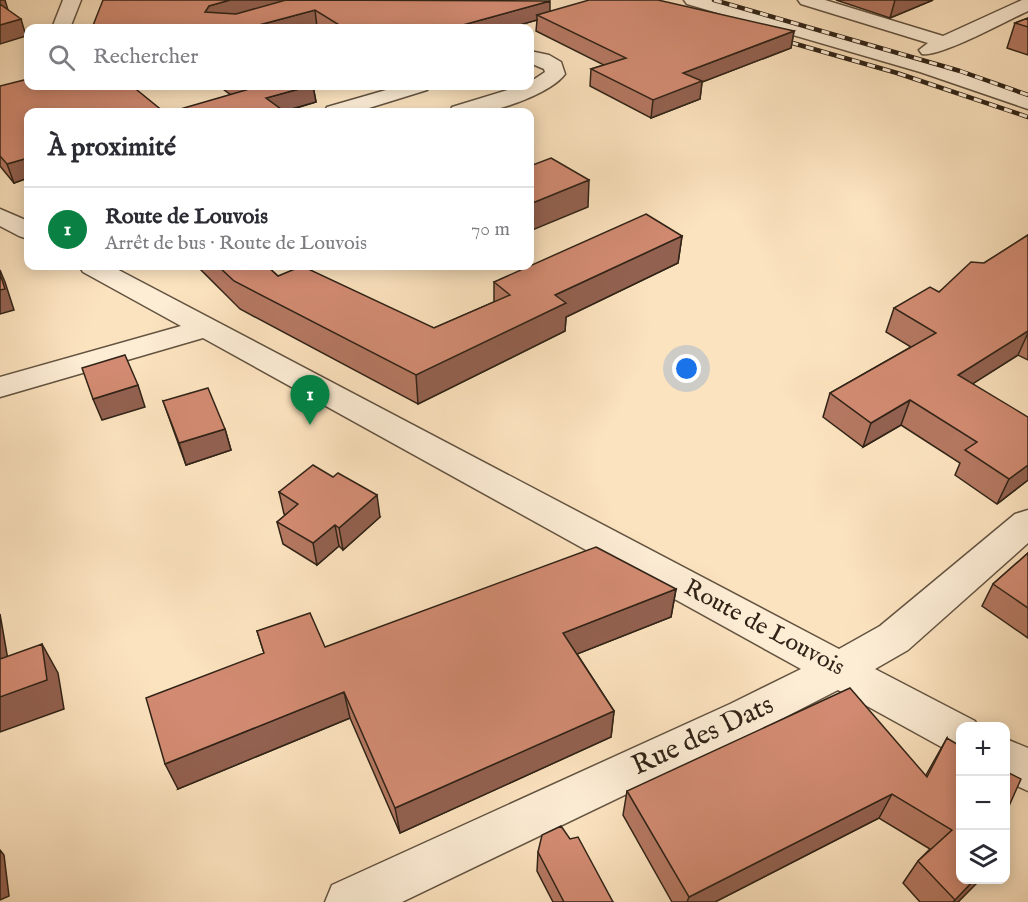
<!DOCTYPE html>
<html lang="fr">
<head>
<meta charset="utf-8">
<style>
  :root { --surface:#fff; --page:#f7f7f7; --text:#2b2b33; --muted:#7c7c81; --line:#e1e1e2; --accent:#0b8043 }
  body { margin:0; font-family:"IM FELL English",serif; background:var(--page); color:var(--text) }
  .controls { position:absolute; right:18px; bottom:18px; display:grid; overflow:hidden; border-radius:12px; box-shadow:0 3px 15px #0003 }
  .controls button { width:54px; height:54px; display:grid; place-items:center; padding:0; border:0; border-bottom:2px solid var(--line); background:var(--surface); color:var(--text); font:30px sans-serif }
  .you { position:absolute; left:687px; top:369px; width:21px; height:21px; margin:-15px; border:4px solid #fff; border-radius:50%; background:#1a73e8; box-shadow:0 0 0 9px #1a73e833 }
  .badge { display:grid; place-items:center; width:39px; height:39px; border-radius:50%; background:var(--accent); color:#fff; font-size:20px; font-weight:700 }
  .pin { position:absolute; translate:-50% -50px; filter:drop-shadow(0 2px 3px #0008) }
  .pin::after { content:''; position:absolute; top:32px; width:21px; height:18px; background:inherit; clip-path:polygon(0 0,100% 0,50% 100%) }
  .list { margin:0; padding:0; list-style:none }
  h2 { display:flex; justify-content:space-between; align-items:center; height:78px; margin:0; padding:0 24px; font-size:26px }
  h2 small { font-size:20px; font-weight:400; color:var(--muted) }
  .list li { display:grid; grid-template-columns:39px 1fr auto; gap:18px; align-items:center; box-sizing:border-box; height:84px; padding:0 24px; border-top:2px solid var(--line) }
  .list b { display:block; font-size:22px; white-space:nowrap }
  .list p { margin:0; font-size:20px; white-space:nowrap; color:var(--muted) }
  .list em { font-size:20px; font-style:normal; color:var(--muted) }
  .icon { flex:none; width:33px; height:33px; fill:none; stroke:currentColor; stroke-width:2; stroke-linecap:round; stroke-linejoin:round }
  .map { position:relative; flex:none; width:1028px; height:902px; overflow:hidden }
  .search { position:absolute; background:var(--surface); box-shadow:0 3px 15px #0003; left:24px; top:24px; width:510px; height:66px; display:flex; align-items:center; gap:15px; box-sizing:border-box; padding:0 21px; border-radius:12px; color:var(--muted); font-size:22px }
  .panel { position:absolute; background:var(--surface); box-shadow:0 3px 15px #0003; left:24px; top:108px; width:510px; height:162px; border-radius:12px }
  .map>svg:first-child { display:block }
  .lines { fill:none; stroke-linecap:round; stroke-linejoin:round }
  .minor-casing { stroke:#635341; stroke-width:3 }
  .minor { fill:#fdedd5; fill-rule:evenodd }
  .rail-casing { stroke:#302317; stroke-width:4.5 }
  .rail { stroke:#fdedd5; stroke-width:3; stroke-dasharray:8; stroke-linecap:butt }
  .wall { fill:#b57862; stroke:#302317; stroke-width:1.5 }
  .shaded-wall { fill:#936150; stroke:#302317; stroke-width:1.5 }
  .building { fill:#d28b72; stroke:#302317; stroke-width:1.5 }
  .labels { text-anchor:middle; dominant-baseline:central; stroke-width:5; stroke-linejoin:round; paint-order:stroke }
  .street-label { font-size:24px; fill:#302317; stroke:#fdedd5 }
  .near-street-label { font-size:28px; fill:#302317; stroke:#fdedd5 }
</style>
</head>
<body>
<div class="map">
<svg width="1028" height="902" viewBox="0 0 1028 902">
  <rect width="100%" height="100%" fill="#fce3bf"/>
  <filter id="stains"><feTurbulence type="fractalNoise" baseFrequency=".00333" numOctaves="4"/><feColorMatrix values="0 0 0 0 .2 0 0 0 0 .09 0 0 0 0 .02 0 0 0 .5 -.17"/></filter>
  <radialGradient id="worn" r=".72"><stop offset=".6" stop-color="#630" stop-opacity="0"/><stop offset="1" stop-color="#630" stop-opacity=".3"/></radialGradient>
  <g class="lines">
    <defs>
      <path id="minor" d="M 63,0 L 81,0 L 70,28 L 52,28 Z
        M 684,0 L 712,0 L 934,64 L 1028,96 L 1028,109 L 920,72 L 687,4 Z
        M 798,0 L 825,0 L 943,36 L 1022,0 L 1028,0 L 1028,11 C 1008,20 939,58 922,54 L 919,50 L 928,43 L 801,4 Z
        M 530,51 L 549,55 L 561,62 L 565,74 C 552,92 501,111 479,112 C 469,113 459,112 450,112 L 452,107 L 521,86 L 530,86 L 530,82 L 545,72 L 544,69 L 530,63 Z
        M 400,86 L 430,86 L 427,90 L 356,112 L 324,112 L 327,107 Z
        M 0,209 L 28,221 L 28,239 L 19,236 L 0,226 Z
        M 79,266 L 111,266 L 839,649 L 880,626 L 1015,514 L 1028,510 L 1028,543 L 908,650 L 875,669 L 975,721 L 977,726 L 960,726 L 960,754 L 945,749 L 838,690 L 760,730 L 402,902 L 325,902 L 332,885 L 730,704 L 801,669 L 203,338 L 0,397 L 0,377 L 181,326 L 83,272 Z
        M 1006,739 L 1028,748 L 1028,791 L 1006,781 Z"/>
    </defs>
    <use href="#minor" class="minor-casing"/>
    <use href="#minor" class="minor"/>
    <defs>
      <path id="rail" d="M 714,0 L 960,71 L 1028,95
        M 775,38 L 897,73 L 1028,117"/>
    </defs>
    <use href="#rail" class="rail-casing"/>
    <use href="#rail" class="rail"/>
  </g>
  <path class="wall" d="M 103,0 L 550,11 L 794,31 L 791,48 L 702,82 L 700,99 L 651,118 L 590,86 L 591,69 L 604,65 L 536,31 L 537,20 L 509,28 L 320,28 L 317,27 Z
    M 836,0 L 933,0 L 890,18 Z
    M 1028,18 L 1028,55 L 1007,48 L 1015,23 Z
    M 0,86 L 28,112 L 28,178 L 14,183 L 0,166 Z
    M 219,86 L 313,86 L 316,102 L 284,112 L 231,95 Z
    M 1028,235 L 1028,360 L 1018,355 L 973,383 L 1028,480 L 997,504 L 955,475 L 960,463 L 901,425 L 863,447 L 823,417 L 830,393 L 911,347 L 886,332 L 894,308 L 939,292 Z
    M 682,236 L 678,263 L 566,317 L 565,331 L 418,404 L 240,309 L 197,266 L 267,266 L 278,276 L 434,328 L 494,302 L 494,282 Z
    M 163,401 L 225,429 L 231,450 L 186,465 Z
    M 279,492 L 380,517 L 343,550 L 339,546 L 317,565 L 283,544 L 277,522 L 286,515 L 284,514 Z
    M 1028,553 L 1028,638 L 982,606 L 993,584 Z
    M 676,589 L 671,617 L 577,654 L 614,711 L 611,737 L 400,833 L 350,718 L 178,789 L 264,653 L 257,631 L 325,647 Z
    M 947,738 L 960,879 L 980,879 L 958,902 L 920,902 L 903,883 L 918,861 L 930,849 L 879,818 L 715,902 L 672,902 L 623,815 L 627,791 L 926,775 Z
    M 538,852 L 613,902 L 553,902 L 537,871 Z"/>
  <path class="shaded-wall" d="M 0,0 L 5,0 L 8,10 L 0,12 Z
    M 230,0 L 289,0 L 212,22 L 205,12 L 209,6 Z
    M 895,0 L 933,0 L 890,18 Z
    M 550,1 L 550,16 L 537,15 L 537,20 L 509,28 L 452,28 Z
    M 315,10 L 317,27 L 310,28 L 248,28 Z
    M 21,19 L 26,36 L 0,44 L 0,25 Z
    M 794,31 L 791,48 L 702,82 L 700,99 L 651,118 L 653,100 L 683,73 Z
    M 310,86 L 313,86 L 316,102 L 281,112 L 266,98 Z
    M 28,158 L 28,178 L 14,183 L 7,164 Z
    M 589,180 L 588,207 L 530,231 L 530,204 Z
    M 682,236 L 678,263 L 566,317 L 565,331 L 418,404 L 416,375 L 555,295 Z
    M 0,270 L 5,282 L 14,310 L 0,314 Z
    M 1028,331 L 1028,333 L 1018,355 L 949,399 L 958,375 Z
    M 138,385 L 145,407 L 102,420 L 93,399 Z
    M 910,400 L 901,425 L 863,447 L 871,423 Z
    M 225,429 L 231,450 L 186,465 L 179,443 Z
    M 1028,465 L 1028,480 L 997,504 L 1009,479 Z
    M 377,495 L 380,517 L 343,550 L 339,528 Z
    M 335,525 L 339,546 L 317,565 L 313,543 Z
    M 676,589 L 671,617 L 562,660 L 563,633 Z
    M 0,614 L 13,689 L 0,668 Z
    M 42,644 L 58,673 L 64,709 L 0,732 L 0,697 Z
    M 344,692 L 350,718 L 178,789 L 165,764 Z
    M 614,711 L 611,737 L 400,833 L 395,808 Z
    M 892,794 L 879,818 L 715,902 L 687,902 L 689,897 Z
    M 0,850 L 4,855 L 9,896 L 0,900 Z
    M 975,879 L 980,880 L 958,902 L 953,902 Z"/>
  <path class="building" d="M 103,0 L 230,0 L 209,6 L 205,12 L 236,14 L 286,0 L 550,1 L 452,28 L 344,28 L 315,10 L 248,28 L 92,28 Z
    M 589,0 L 658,0 L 794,31 L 683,73 L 702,81 L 653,100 L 591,69 L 626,58 L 537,15 Z
    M 0,4 L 21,19 L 0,25 Z
    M 1028,18 L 1028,27 L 1015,23 Z
    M 28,79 L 28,86 L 132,86 L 164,112 L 28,112 L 28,158 L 7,164 L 0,156 L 0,86 Z
    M 239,86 L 310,86 L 266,98 L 285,112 L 170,112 L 246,90 Z
    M 551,158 L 589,180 L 530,204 L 530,166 Z
    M 646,214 L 682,236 L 555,295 L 566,303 L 416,375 L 234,281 L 218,266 L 267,266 L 278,276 L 302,266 L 434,328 L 510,295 L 494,282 Z
    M 1028,235 L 1028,331 L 958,375 L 1028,417 L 1028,465 L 1009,479 L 965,450 L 977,442 L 910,400 L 871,423 L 830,393 L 936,333 L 894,308 L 930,287 L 939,292 L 971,262 L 984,263 Z
    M 0,274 L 5,289 L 0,290 Z
    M 125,355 L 138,385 L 93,399 L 82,368 Z
    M 208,388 L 225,429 L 179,443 L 163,401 Z
    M 313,465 L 333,477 L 338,473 L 377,495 L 339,528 L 335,525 L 313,543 L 277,522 L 298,504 L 279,492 Z
    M 596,547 L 676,589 L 563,633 L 614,711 L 395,808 L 344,692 L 165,764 L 146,698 L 264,653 L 257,631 L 310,613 L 325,647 Z
    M 1028,553 L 1028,608 L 993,584 Z
    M 42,644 L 47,680 L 0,697 L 0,659 Z
    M 850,688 L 927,777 L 947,738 L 960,746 L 960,879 L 975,879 L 955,900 L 918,861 L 952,830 L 892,794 L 689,897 L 627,791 Z
    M 1005,771 L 1021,779 L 1005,815 Z
    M 561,826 L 570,839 L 578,837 L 613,902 L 564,902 L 538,852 L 542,835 Z"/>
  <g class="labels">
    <g class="street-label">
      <text transform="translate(764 628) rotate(28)">Route de Louvois</text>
    </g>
    <g class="near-street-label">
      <text transform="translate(703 736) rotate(-25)">Rue des Dats</text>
    </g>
  </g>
  <rect width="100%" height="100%" filter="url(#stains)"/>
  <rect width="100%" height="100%" fill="url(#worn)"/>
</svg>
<div class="controls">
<button>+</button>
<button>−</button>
<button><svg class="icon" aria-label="layers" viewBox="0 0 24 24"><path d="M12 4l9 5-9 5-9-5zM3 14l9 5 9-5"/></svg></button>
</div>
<div class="you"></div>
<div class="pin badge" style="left:310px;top:425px">1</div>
<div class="search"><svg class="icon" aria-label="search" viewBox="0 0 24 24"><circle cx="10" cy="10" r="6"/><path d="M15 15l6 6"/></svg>Rechercher</div>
<section class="panel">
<h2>À proximité<small></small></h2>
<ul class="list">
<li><span class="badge">1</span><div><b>Route de Louvois</b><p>Arrêt de bus · Route de Louvois</p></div><em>70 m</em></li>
</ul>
</section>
</div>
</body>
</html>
